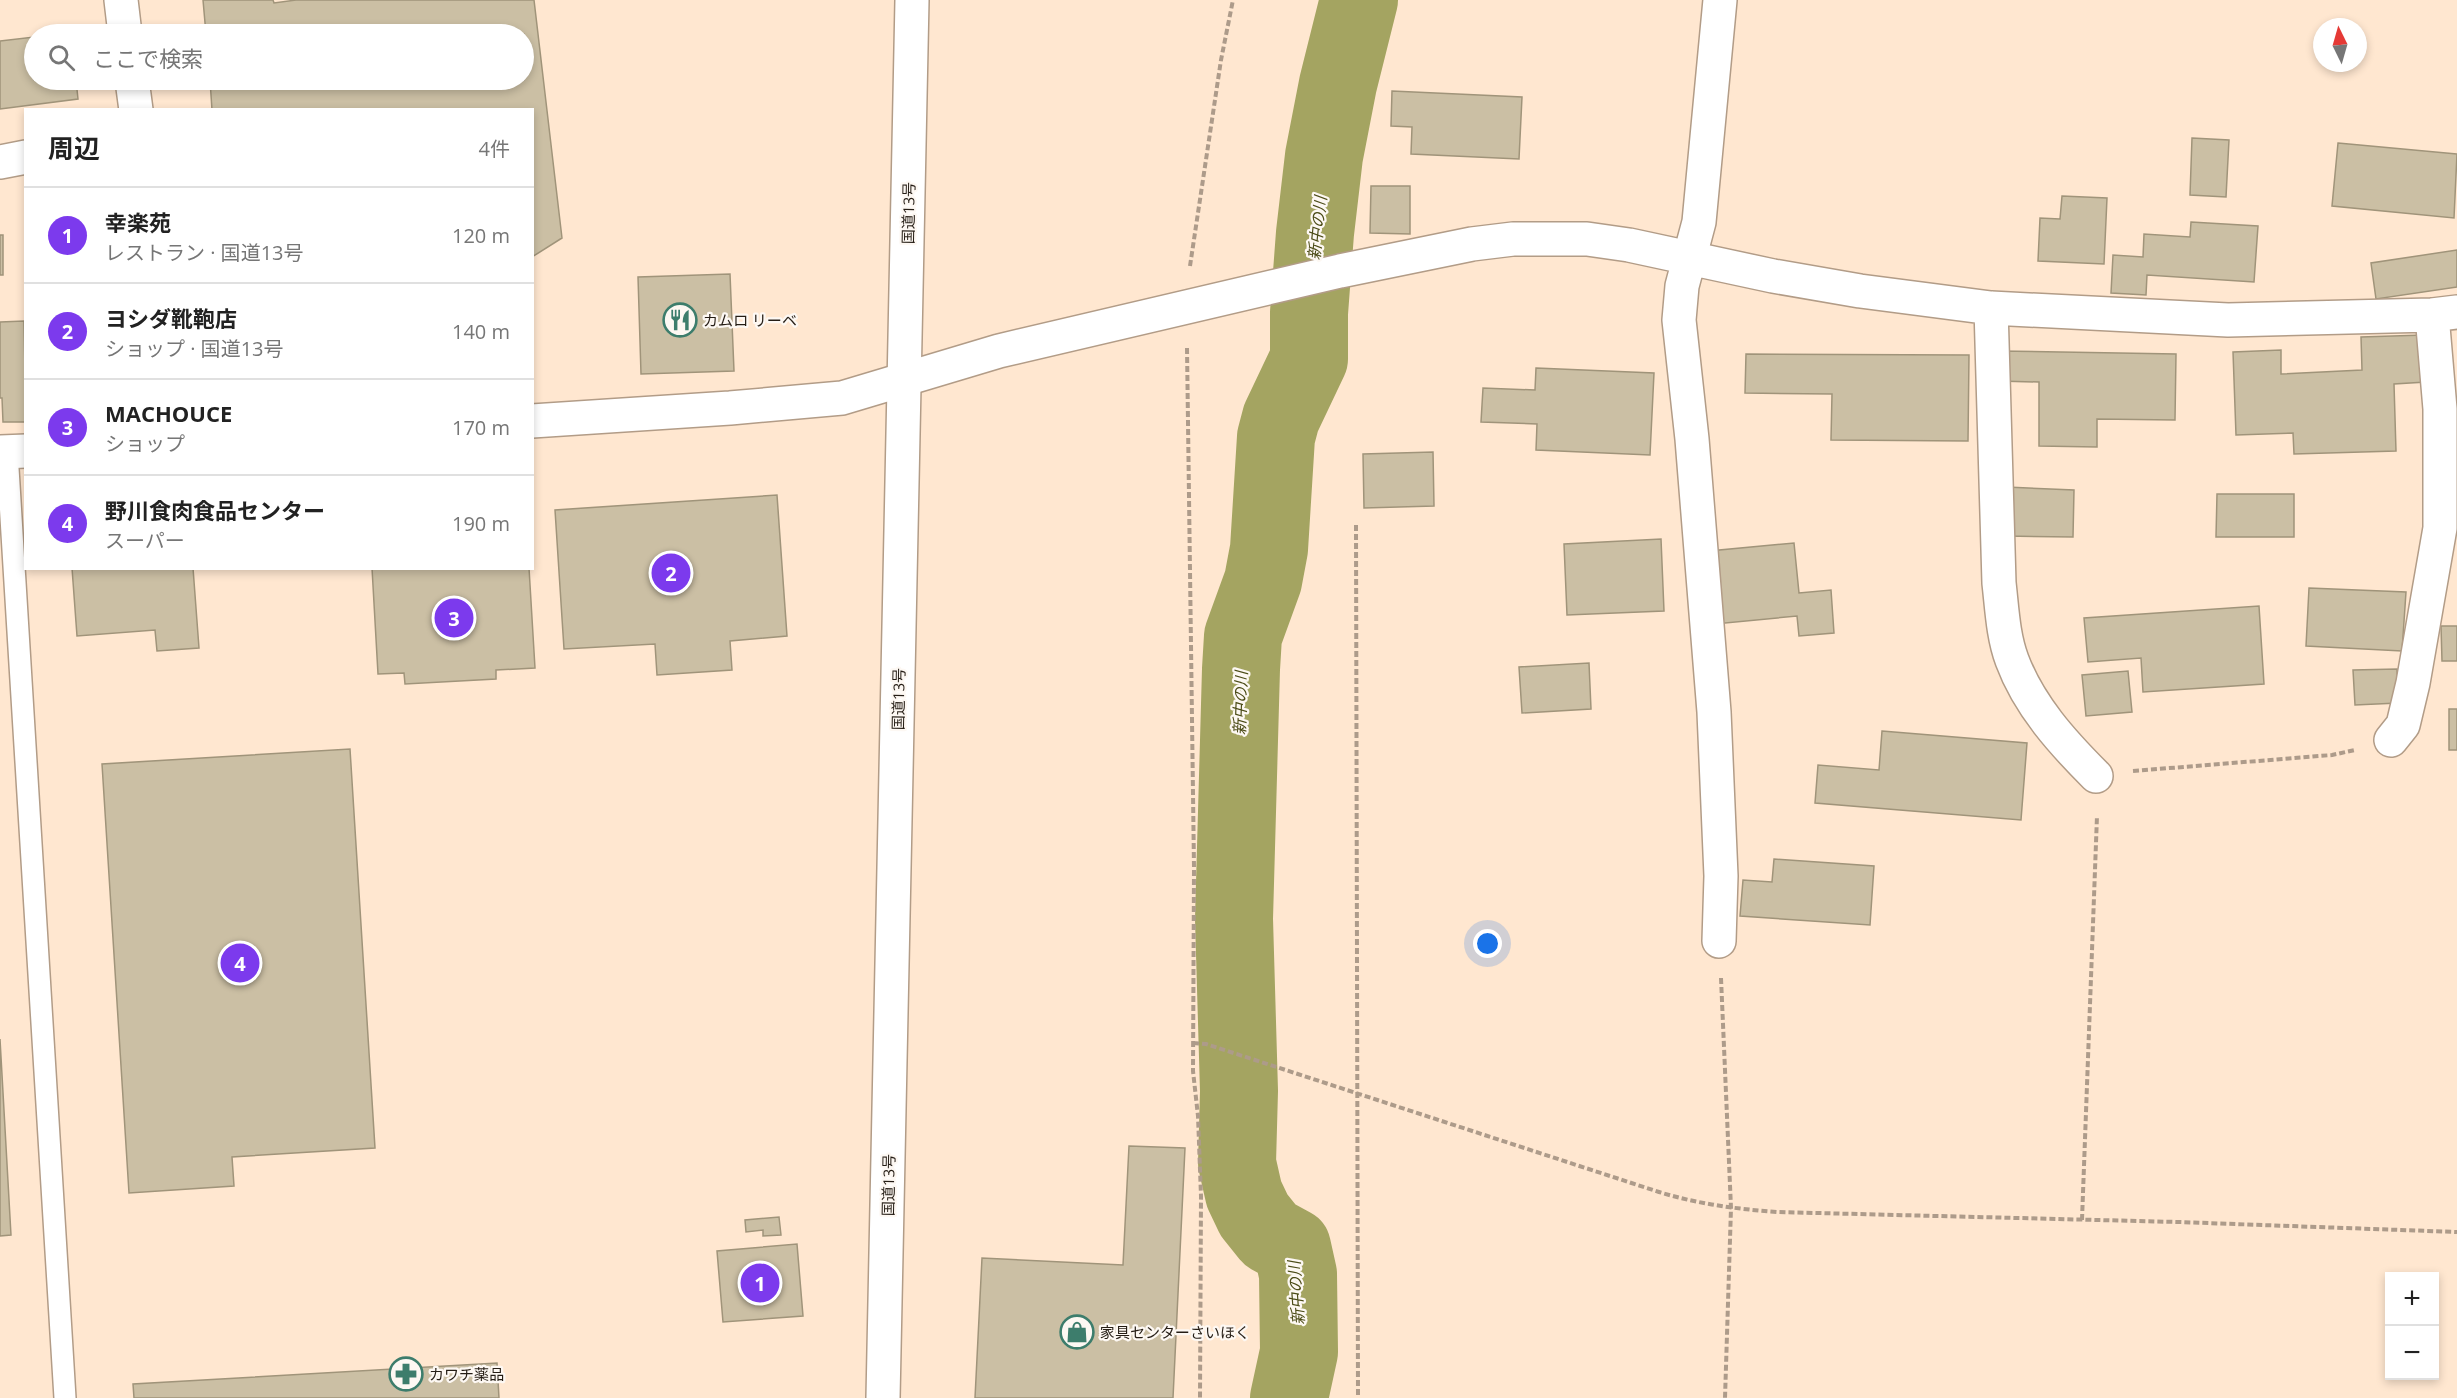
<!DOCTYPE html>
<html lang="ja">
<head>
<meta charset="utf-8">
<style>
  :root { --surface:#fff; --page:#f2f2f2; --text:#222; --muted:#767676; --line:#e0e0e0; --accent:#7c3aed }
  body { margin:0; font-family:"Open Sans","Noto Sans JP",sans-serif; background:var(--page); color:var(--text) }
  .controls { position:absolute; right:18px; bottom:18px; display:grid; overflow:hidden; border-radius:0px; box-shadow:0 3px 9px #0003 }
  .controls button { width:54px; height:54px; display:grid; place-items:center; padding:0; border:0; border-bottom:2px solid var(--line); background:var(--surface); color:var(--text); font:30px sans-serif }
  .compass { position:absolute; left:2313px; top:18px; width:54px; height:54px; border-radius:50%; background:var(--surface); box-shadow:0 3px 9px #0003; rotate:355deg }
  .you { position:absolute; left:1488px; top:944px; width:21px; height:21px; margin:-15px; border:4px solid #fff; border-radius:50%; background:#1a73e8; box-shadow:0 0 0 9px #1a73e833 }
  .badge { display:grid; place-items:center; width:39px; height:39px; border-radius:50%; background:var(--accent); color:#fff; font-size:20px; font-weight:700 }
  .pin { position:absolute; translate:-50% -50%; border:3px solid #fff; box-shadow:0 2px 6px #0006 }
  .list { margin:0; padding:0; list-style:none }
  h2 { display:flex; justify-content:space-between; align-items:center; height:78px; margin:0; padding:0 24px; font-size:26px }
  h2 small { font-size:20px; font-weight:400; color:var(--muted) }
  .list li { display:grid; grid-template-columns:39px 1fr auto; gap:18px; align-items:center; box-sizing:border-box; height:96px; padding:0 24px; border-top:2px solid var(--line) }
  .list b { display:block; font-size:22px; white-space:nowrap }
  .list p { margin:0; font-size:20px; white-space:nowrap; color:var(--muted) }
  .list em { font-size:20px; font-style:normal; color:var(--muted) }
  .icon { flex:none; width:33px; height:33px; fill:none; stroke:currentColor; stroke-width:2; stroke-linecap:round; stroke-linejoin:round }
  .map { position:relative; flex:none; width:2457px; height:1398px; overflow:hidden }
  .search { position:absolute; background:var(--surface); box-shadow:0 3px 9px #0003; left:24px; top:24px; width:510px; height:66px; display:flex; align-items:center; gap:15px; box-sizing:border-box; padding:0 21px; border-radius:33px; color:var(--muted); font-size:22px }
  .panel { position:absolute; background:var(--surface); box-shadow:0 3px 9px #0003; left:24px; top:108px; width:510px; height:462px; border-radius:0px }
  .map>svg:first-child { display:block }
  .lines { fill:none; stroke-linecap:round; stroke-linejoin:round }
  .river { stroke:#a4a461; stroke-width:78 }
  .building { fill:#cbbfa4; stroke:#a0947a; stroke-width:1.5 }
  .service-casing { stroke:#b29c87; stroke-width:24 }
  .minor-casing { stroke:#b29c87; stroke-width:36 }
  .trunk-casing { stroke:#b29c87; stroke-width:36 }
  .path { stroke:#ad9b8a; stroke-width:4; stroke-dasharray:6 3; stroke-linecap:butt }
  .service { stroke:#fff; stroke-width:21 }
  .minor { stroke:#fff; stroke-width:33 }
  .trunk { stroke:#fff; stroke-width:33 }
  .labels { text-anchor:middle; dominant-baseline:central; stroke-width:4.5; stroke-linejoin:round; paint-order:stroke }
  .street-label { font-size:15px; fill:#251d15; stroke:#fdf8f3 }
  .poi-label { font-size:15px; fill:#251d15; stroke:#fdf8f3; text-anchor:start }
  .water-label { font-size:16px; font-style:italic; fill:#4c4c18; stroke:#fdf8f3 }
</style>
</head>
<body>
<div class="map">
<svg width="2457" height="1398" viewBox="0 0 2457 1398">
  <rect width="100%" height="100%" fill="#ffe7d0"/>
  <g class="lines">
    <path class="river" d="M 1289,1398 L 1299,1352 L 1298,1274 L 1292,1247 L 1270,1235 L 1254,1215 L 1244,1194 L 1237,1163 L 1239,1091 L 1234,919 L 1241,669 L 1243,636 L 1263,581 L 1269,549 L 1276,437 L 1281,418 L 1309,359 L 1309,313 L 1315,233 L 1324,156 L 1338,84 L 1359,0"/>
  </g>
  <path class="building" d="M 203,0 L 273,0 L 274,3 L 296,0 L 534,0 L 562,238 L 532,257 L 532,110 L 212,110 L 210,80 L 524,80 L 524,34 L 206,34 Z
    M 34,37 L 34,80 L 76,80 L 78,99 L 0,109 L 0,41 Z
    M 1392,91 L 1522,97 L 1519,159 L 1411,154 L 1412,127 L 1391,126 Z
    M 2192,138 L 2229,140 L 2226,197 L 2190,195 Z
    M 2338,143 L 2457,154 L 2454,218 L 2332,206 Z
    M 1371,186 L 1410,186 L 1410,234 L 1370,233 Z
    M 2062,196 L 2107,198 L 2104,264 L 2038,261 L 2040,218 L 2060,219 Z
    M 2191,222 L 2258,226 L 2254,282 L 2147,275 L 2146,295 L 2111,293 L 2113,255 L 2143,257 L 2144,234 L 2190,237 Z
    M 0,235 L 3,235 L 3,275 L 0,275 Z
    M 2457,250 L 2457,287 L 2376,299 L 2371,263 Z
    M 730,274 L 734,371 L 641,374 L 638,277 Z
    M 24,321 L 26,422 L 3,422 L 2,398 L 0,398 L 0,322 Z
    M 2424,335 L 2426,382 L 2394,384 L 2396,451 L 2294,454 L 2293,433 L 2236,435 L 2233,352 L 2281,350 L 2281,374 L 2362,370 L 2361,337 Z
    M 1999,351 L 2176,354 L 2175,420 L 2097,419 L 2097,447 L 2039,446 L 2039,382 L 1998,381 Z
    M 1746,354 L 1969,355 L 1968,441 L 1831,440 L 1832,394 L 1745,393 Z
    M 1536,368 L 1654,373 L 1650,455 L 1536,450 L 1537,424 L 1481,422 L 1483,388 L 1535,390 Z
    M 1433,452 L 1434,506 L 1364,508 L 1363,454 Z
    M 2006,487 L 2074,490 L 2073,537 L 2005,536 Z
    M 2217,494 L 2294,494 L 2294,537 L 2216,537 Z
    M 777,495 L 787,636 L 730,641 L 732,670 L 657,675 L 655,644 L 564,649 L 555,510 Z
    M 1661,539 L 1664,611 L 1567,615 L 1564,544 Z
    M 1794,543 L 1799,593 L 1831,590 L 1834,633 L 1799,636 L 1797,616 L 1715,624 L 1709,551 Z
    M 72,568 L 193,568 L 199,648 L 157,651 L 155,630 L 77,636 Z
    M 372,568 L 529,568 L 535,668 L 496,670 L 496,679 L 405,684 L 404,673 L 378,674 Z
    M 2309,588 L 2406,592 L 2402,651 L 2306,646 Z
    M 2259,606 L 2264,684 L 2143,692 L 2141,658 L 2088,662 L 2084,618 Z
    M 2441,626 L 2457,626 L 2457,661 L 2442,661 Z
    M 1589,663 L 1591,709 L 1522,713 L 1519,667 Z
    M 2397,669 L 2398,703 L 2355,705 L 2353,670 Z
    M 2128,671 L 2132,712 L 2086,716 L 2082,675 Z
    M 2449,709 L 2457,709 L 2457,750 L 2449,750 Z
    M 1882,731 L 2027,743 L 2021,820 L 1815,803 L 1818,765 L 1879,770 Z
    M 350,749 L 375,1148 L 232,1157 L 234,1186 L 129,1193 L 102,764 Z
    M 1774,859 L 1874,866 L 1870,925 L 1740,916 L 1743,880 L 1772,882 Z
    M 0,1039 L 11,1235 L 0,1236 Z
    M 1129,1146 L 1185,1148 L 1173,1398 L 975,1398 L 982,1258 L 1123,1265 Z
    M 779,1217 L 781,1235 L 763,1236 L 763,1230 L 746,1232 L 745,1220 Z
    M 797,1244 L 803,1316 L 723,1322 L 717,1251 Z
    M 497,1363 L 499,1398 L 134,1398 L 133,1384 Z"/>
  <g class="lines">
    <defs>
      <path id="service" d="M 7,452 L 65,1398"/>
      <path id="minor" d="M 121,0 L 125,34
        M 132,80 L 136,110
        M 0,162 L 26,157
        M 1991,308 L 1999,583 C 2002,609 2003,636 2012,660 C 2029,706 2063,743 2096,776
        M 532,421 L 730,408 L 842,398 L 999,351 L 1340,271 L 1472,244 L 1513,239 L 1587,239 L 1629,245 L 1773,276 L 1860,291 L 1991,308 L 2228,320 L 2432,315 L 2457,312
        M 0,452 L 26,451
        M 2391,740 L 2403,725 L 2413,683 L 2440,528 L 2440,409 L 2432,315
        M 1719,941 L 1721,876 L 1714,712 L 1692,439 L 1679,320 L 1682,286 L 1699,222 L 1720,0"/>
      <path id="trunk" d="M 883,1398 L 912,0"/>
    </defs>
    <use href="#service" class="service-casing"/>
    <use href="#minor" class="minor-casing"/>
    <use href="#trunk" class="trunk-casing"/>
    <path class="path" d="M 1190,266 L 1221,60 L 1233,0
      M 1187,348 L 1194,868 L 1193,1071 L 1198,1116 L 1201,1196 L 1200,1398
      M 1356,525 L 1358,1398
      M 2133,771 L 2332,755 L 2355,750
      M 1721,978 L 1731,1208 L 1725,1398
      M 1193,1043 L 1206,1044 L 1659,1192 C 1698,1204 1736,1209 1777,1212 L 2178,1222 L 2457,1232
      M 2082,1220 L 2097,816"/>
    <use href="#service" class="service"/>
    <use href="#minor" class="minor"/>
    <use href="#trunk" class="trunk"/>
  </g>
  <defs>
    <symbol id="restaurant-ring" viewBox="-11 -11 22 22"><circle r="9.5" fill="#fdf8f3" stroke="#3d7d6c" stroke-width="1.5"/><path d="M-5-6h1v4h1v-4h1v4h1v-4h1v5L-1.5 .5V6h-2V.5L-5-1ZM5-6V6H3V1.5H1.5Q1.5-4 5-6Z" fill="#3d7d6c"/></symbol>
    <symbol id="shop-ring" viewBox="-11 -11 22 22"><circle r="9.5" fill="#fdf8f3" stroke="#3d7d6c" stroke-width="1.5"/><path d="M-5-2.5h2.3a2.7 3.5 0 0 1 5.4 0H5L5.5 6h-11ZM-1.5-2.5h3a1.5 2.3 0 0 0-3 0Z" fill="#3d7d6c"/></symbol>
    <symbol id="pharmacy-ring" viewBox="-11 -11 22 22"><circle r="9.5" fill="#fdf8f3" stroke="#3d7d6c" stroke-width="1.5"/><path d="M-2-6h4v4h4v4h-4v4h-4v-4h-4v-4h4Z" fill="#3d7d6c"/></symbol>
  </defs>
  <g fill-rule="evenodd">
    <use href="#restaurant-ring" x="661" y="301" width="38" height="38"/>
    <use href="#shop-ring" x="1058" y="1313" width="38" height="38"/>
    <use href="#pharmacy-ring" x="387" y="1355" width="38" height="38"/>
  </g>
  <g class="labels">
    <g class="street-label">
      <text transform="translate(908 213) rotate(-89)">国道13号</text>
      <text transform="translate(898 699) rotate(-89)">国道13号</text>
      <text transform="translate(888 1185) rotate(-89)">国道13号</text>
    </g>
    <g class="poi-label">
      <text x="703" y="320">カムロ リーベ</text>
      <text x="1100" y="1332">家具センターさいほく</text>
      <text x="429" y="1374">カワチ薬品</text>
    </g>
    <g class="water-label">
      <text transform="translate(1317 228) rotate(-84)">新中の川</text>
      <text transform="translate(1240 703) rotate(-88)">新中の川</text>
      <text transform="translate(1296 1293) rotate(-94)">新中の川</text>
    </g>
  </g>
</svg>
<div class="controls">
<button>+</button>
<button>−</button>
</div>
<svg class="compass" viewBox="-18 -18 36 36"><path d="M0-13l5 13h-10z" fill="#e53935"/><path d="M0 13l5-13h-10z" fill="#767676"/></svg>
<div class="you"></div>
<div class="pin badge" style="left:760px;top:1283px">1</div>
<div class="pin badge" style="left:671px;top:573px">2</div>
<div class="pin badge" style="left:454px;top:618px">3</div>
<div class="pin badge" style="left:240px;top:963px">4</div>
<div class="search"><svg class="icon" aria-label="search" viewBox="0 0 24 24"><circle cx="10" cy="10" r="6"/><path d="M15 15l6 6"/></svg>ここで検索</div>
<section class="panel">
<h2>周辺<small>4件</small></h2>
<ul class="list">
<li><span class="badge">1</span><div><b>幸楽苑</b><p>レストラン · 国道13号</p></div><em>120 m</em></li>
<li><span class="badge">2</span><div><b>ヨシダ靴鞄店</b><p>ショップ · 国道13号</p></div><em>140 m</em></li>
<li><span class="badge">3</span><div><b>MACHOUCE</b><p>ショップ</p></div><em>170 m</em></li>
<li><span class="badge">4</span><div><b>野川食肉食品センター</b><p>スーパー</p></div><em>190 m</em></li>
</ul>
</section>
</div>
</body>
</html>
